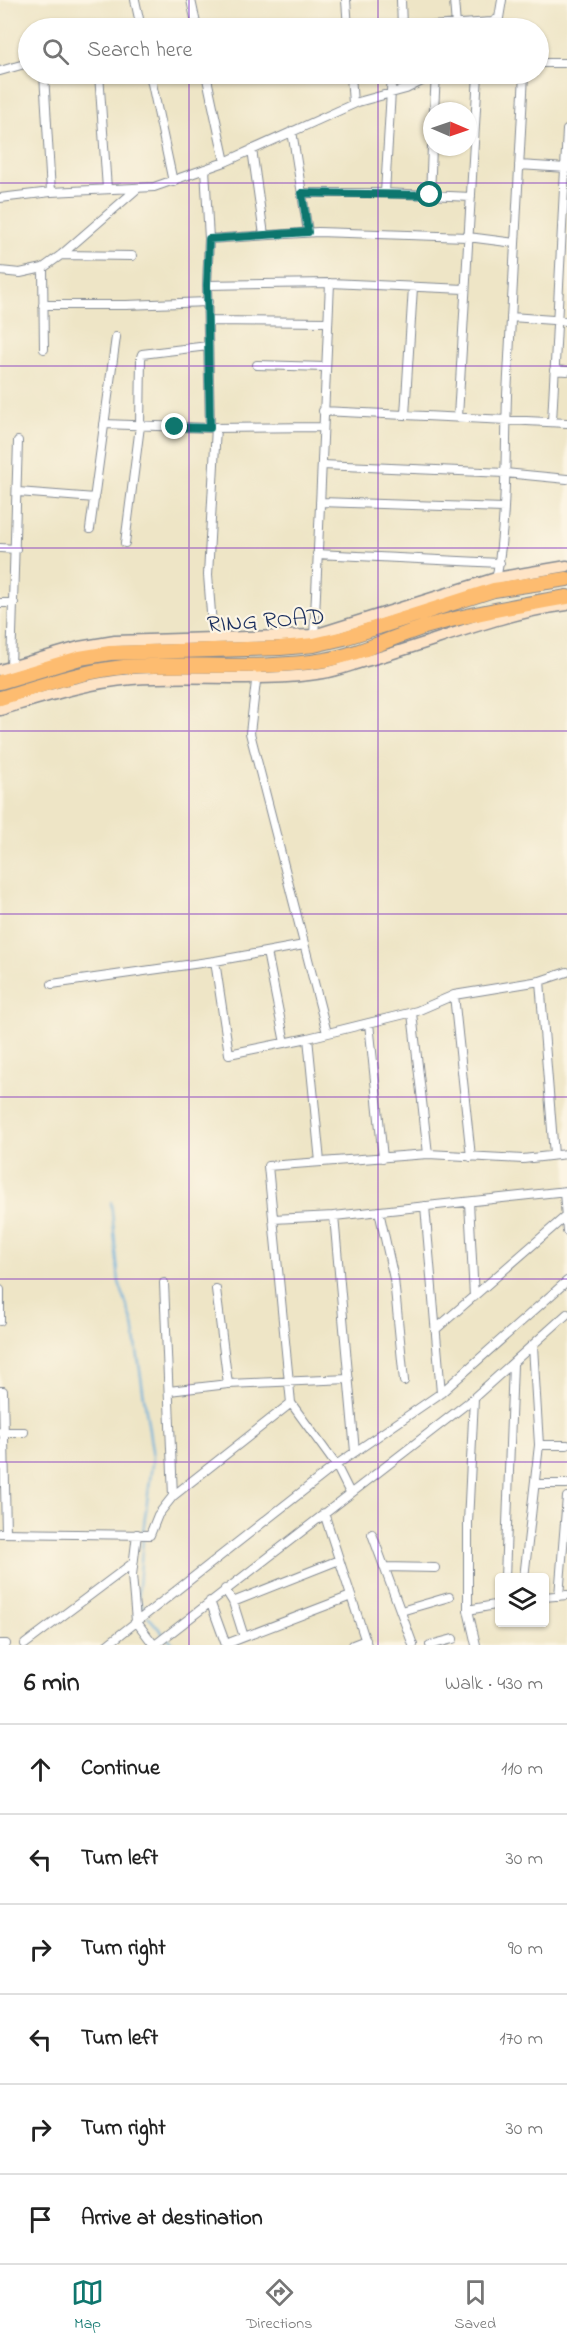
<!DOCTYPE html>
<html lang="en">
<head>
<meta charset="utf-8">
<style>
  :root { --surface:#fff; --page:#f6f6f6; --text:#222; --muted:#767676; --line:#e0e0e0; --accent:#0f766e }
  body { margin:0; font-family:"Indie Flower",sans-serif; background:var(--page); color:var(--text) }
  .controls { position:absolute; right:18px; bottom:18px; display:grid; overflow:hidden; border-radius:6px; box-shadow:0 2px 4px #0004 }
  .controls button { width:54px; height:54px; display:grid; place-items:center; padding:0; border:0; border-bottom:2px solid var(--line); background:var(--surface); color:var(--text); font:30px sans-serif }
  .compass { position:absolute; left:423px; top:102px; width:54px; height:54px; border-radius:50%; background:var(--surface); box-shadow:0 2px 4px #0004; rotate:92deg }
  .stop { position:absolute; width:18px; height:18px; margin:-14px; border:4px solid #0f766e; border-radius:50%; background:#fff }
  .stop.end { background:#0f766e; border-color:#fff; box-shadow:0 2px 6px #0008 }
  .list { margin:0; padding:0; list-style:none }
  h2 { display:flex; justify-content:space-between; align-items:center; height:78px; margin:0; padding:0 24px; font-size:26px }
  h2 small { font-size:20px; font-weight:400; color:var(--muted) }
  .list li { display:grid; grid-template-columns:39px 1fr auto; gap:18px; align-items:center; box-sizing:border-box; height:90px; padding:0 24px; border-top:2px solid var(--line) }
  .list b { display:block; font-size:22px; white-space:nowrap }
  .list em { font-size:20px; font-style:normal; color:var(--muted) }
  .icon { flex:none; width:33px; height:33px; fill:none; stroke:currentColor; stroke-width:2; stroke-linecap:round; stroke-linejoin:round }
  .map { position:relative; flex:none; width:567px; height:1645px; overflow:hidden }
  .search { position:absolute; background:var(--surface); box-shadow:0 2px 4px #0004; left:18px; right:18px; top:18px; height:66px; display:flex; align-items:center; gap:15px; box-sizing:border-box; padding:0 21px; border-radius:33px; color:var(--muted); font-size:22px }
  .sheet { height:618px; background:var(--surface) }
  nav { display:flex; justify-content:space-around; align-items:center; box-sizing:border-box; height:84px; border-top:2px solid var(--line); background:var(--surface); font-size:16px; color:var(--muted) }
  nav a { display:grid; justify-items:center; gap:3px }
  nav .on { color:var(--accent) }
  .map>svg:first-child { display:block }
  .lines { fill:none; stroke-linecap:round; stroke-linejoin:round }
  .stream { stroke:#65acdc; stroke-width:2 }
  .street-casing { stroke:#848a92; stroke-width:10 }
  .secondary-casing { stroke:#848a92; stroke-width:13 }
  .highway-casing { stroke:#848a92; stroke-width:16 }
  .street { stroke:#fff; stroke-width:8 }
  .secondary { stroke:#fee4c6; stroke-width:10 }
  .highway { stroke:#fdbc70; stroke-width:14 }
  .route { stroke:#0f766e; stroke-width:8 }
  .grid { fill:none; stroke:#7b2cbf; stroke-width:1.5; stroke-opacity:0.55 }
  .labels { text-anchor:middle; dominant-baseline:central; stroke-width:4.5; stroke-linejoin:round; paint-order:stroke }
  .street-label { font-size:24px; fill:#1b2f5e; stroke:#fcf5e5 }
</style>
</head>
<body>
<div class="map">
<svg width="567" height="1645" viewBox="0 0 567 1645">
  <rect width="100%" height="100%" fill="#fcf5e5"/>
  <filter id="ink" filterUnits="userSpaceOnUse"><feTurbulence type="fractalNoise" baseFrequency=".0167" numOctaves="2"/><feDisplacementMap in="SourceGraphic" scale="12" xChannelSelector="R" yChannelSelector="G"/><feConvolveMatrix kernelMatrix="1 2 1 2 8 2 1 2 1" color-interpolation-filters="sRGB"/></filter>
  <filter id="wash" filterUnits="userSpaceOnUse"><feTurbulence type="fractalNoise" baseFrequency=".008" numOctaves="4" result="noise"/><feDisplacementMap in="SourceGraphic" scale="24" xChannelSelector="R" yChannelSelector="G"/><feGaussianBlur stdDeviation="1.35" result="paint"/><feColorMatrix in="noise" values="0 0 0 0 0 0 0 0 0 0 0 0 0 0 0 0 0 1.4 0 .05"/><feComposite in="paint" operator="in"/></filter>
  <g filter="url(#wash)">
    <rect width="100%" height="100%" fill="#eee5c6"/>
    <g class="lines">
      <path class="stream" d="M 111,1202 L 119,1282 L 133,1324 L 153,1457 L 143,1532
        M 143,1538 L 138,1598 L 145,1612
        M 148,1616 L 164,1635
        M 168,1639 L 175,1645"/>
    </g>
  </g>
  <g filter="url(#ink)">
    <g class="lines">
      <defs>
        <path id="street" d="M 135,0 L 141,28
          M 191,0 L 197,28
          M 346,0 L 348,28
          M 401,0 L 402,27
          M 454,0 L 456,26
          M 399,28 L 492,22 L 499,18 L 502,0
          M 538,63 L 567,63
          M 0,71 L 28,63
          M 44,74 L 51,192
          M 99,74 L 107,189
          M 150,74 L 173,182
          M 206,74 L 225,162
          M 351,74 L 353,104
          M 392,74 L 385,193 L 471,197
          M 434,111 L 436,74
          M 292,131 L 308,232
          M 252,149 L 264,235
          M 519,165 L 567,168
          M 205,169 L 209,239 L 318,232 L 468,237 L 515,243
          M 302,193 L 385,193
          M 430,195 L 432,147
          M 0,198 L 51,192 L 154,187 L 225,162 L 358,102 L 406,89 L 436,74
          M 209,239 L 207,285 L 210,428
          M 61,255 L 132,256
          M 43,268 L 44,349
          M 0,271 L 20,273 L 43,268 L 61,255 L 138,188
          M 207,285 L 330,283 L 465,289
          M 43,305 L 126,305 L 208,302
          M 511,317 L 567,321
          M 208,321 L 328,322
          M 257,365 L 325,367
          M 554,370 L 567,371
          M 323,411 L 567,423
          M 405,415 L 413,287
          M 458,417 L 478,74
          M 552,422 L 567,130
          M 104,424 L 210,428 L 322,427
          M 322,465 L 505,473 L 567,479
          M 18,492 L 95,498
          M 320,502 L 504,508
          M 90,529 L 116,337
          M 125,543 L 140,426 L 141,357 L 142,354 L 208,346
          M 0,548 L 16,549
          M 317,554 L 500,563
          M 496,581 C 507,520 505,457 507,395 C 512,288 518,181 524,74
          M 0,603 L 14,603
          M 213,638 L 208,575 L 216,427
          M 314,638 L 330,283
          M 11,667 L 18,441
          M 257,673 L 250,733 L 327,1033
          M 267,952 L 285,1043
          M 215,961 L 229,1054 L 308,1038 L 417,1011 L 454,995 L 540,981 L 567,972
          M 540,981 L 554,1155
          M 52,984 L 215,961 L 304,945
          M 454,995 L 471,1157
          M 412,1013 L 428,1154
          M 369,1023 L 383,1158
          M 308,1038 L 320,1162
          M 564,1192 L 567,1231
          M 469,1202 L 474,1297
          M 425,1206 L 441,1393
          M 379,1211 L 394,1279 L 404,1381
          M 334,1216 L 355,1452
          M 273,1219 L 334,1216 L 567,1191
          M 164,1283 L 173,1496
          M 216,1289 L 228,1384
          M 0,1290 L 0,1321
          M 435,1330 L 566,1216
          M 0,1391 L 3,1391 L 6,1533
          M 169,1391 L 228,1384 L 349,1379
          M 474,1398 L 468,1523 L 468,1610 L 476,1645
          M 0,1432 L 24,1432
          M 539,1445 L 567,1445
          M 535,1484 L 567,1484
          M 350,1493 L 336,1465 L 291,1403 L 268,1166 L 428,1154 L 523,1159 L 567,1154
          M 324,1513 L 367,1645
          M 0,1533 L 150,1535 L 158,1515 L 173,1496 L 291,1403
          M 137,1534 L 132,1575 L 136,1621 L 154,1645
          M 372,1534 L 413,1645
          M 384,1567 L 435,1568
          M 505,1578 L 513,1364
          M 524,1578 L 539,1445 L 533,1346
          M 225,1589 L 233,1602 L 339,1560
          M 559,1596 L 567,1497
          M 544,1597 L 567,1595
          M 210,1601 L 226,1645
          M 233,1602 L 244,1637
          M 468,1610 L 500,1604
          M 401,1611 L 449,1597
          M 0,1644 L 6,1644
          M 25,1644 L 133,1563
          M 226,1644 L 351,1596
          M 107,1645 L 336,1465 L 441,1393 L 567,1281
          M 155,1645 L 469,1402 L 567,1314
          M 353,1645 L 366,1640
          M 430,1645 L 453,1639"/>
        <path id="secondary" d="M 0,670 L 79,647 L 115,641 L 314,635 L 496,578 L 567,566
          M 0,710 C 44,697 86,683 132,679 C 195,674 260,683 323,673 C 336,671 349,666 362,662 C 431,644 496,614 567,605"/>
        <path id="highway" d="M 0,682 L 80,658 L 110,653 L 280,648 L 314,645 L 344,638 L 494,590 L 567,579
          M 0,698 C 40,686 82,671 124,667 C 190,662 259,671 325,660 C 361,654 394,636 428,626 C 474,613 520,605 567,597"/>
      </defs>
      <use href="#street" class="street-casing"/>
      <use href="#secondary" class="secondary-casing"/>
      <use href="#highway" class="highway-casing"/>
      <use href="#street" class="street"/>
      <use href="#secondary" class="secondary"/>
      <use href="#highway" class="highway"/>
    </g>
  </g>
  <g class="lines" filter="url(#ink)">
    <path class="route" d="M 175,427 L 210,428 L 207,285 L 209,239 L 308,232 L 302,193 L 430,195"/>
  </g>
  <path class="grid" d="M 189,0 L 189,28M 378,0 L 378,28M 189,74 L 189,1645M 378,74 L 378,1645M 0,183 L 567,183M 0,366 L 567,366M 0,548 L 567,548M 0,731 L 567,731M 0,914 L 567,914M 0,1097 L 567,1097M 0,1279 L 567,1279M 0,1462 L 567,1462"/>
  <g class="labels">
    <g class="street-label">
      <text transform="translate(266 622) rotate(-4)">RING ROAD</text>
    </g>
  </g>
</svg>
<div class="controls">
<button><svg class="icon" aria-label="layers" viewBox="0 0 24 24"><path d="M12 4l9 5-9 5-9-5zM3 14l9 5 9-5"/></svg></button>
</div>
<svg class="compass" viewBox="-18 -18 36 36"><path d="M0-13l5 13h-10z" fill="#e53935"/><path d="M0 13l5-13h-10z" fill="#767676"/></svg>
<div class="stop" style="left:430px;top:195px"></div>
<div class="stop end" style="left:175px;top:427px"></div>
<div class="search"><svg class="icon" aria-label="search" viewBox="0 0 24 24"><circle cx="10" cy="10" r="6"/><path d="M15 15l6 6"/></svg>Search here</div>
</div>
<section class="sheet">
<h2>6 min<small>Walk · 430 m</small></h2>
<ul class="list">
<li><svg class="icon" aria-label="ahead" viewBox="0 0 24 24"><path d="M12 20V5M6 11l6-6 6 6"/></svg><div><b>Continue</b></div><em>110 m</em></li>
<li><svg class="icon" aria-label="left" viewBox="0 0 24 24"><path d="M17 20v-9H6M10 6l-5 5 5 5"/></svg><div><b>Turn left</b></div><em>30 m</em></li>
<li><svg class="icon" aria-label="right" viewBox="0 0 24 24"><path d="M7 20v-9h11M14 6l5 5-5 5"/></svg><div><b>Turn right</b></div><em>90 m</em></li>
<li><svg class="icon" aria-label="left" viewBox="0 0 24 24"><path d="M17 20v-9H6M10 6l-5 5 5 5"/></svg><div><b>Turn left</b></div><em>170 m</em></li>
<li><svg class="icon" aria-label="right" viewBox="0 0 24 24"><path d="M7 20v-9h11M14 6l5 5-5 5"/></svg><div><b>Turn right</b></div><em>30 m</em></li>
<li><svg class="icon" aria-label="arrive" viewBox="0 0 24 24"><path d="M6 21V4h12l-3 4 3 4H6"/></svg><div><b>Arrive at destination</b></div></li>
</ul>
</section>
<nav>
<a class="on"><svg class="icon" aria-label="map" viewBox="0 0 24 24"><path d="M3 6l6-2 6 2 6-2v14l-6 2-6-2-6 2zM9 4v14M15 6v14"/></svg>Map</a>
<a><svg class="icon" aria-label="directions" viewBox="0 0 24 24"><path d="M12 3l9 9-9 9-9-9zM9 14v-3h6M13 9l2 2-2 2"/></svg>Directions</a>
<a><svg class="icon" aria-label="saved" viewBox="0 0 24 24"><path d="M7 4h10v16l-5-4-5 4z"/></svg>Saved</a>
</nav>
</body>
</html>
